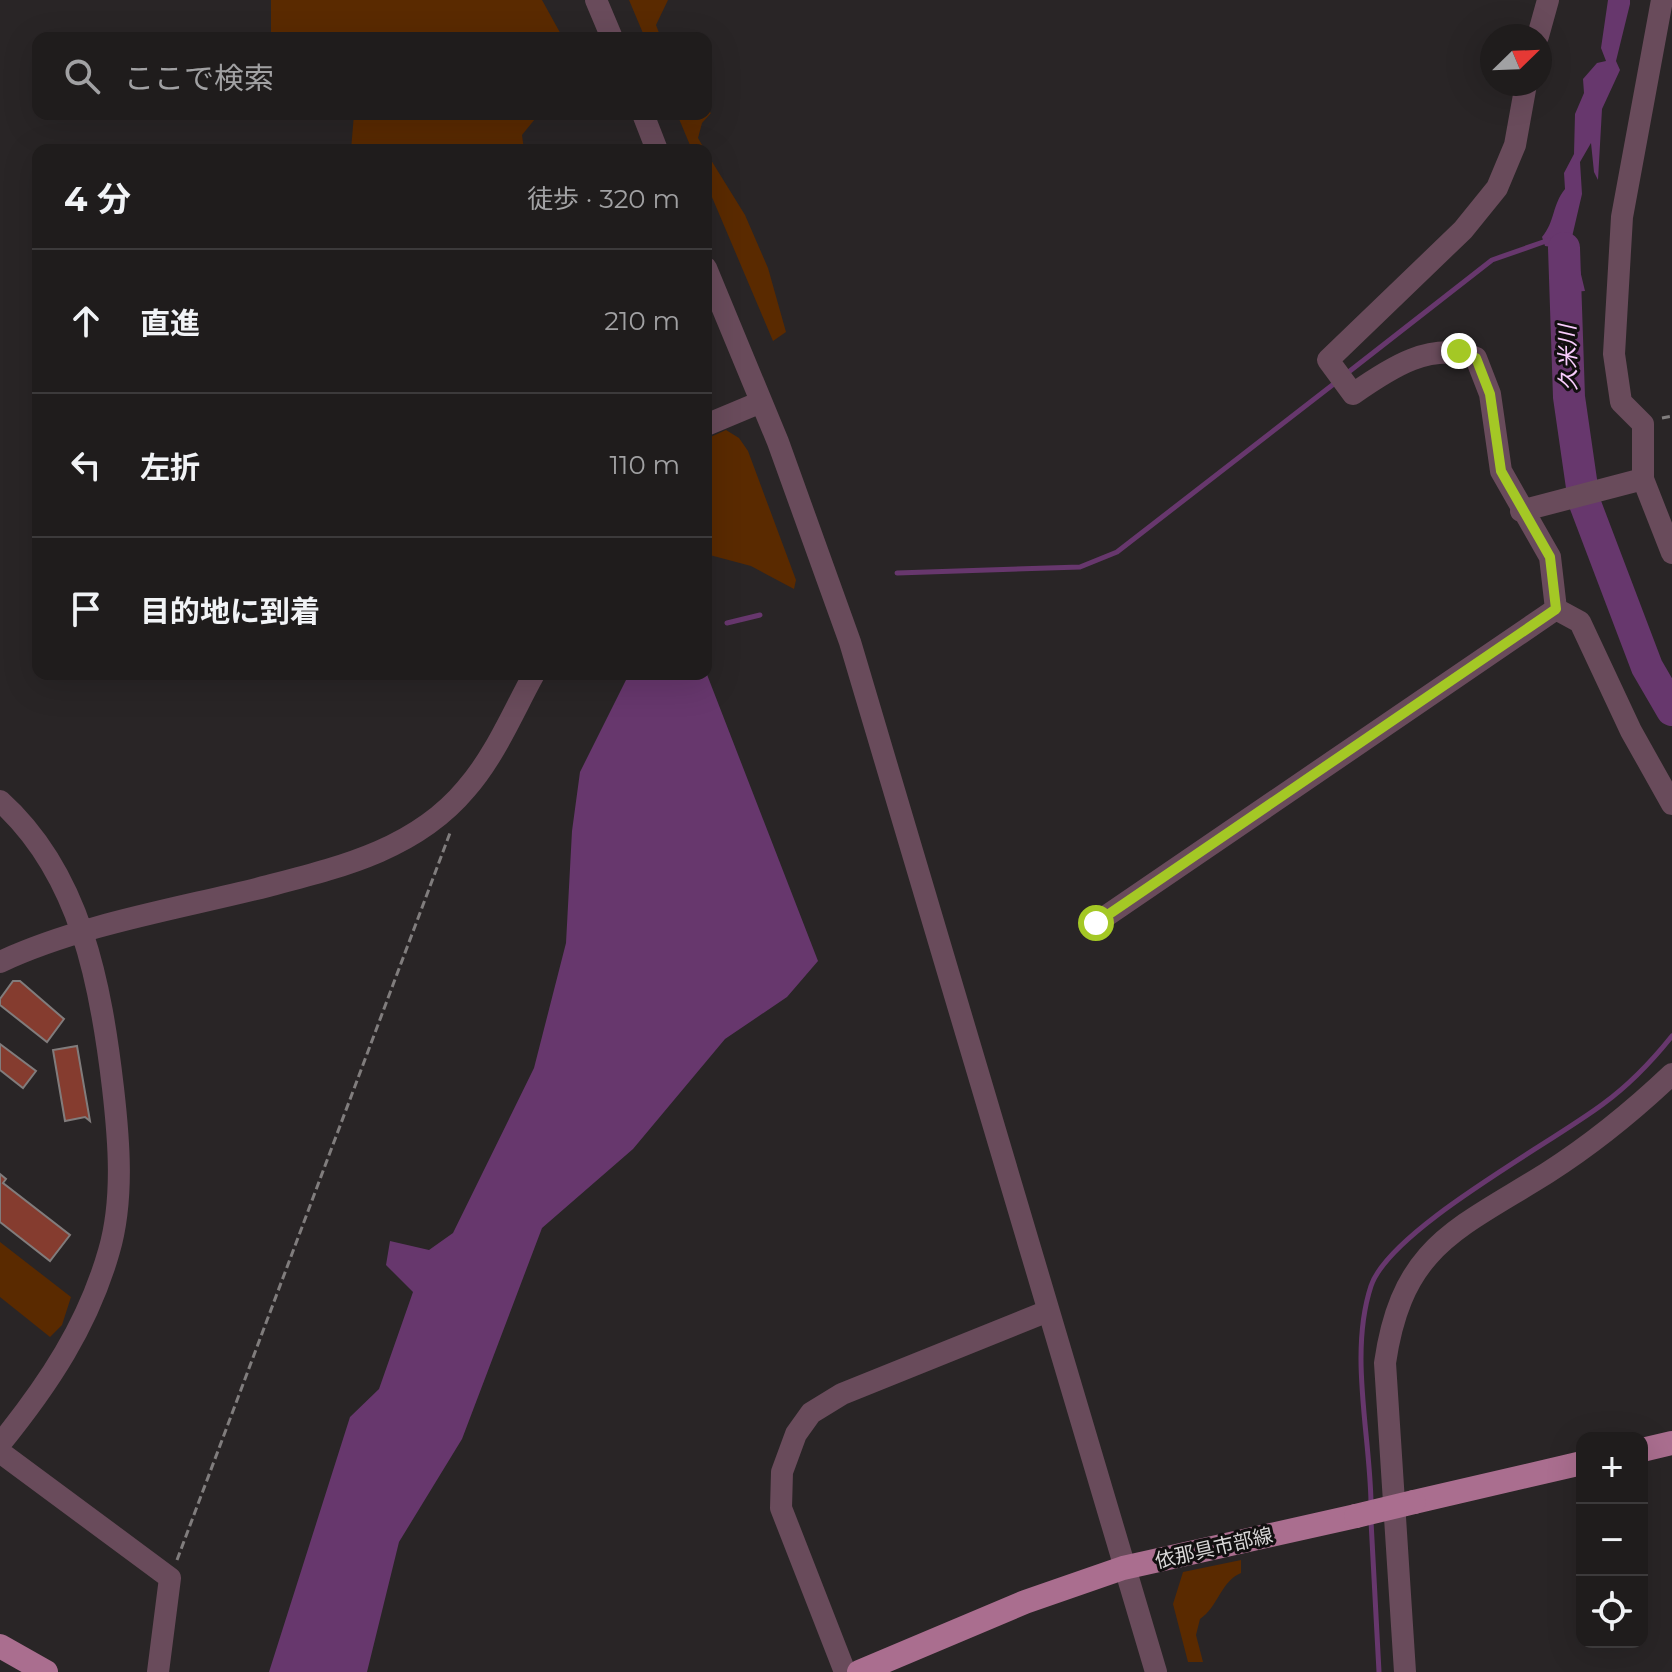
<!DOCTYPE html>
<html lang="ja">
<head>
<meta charset="utf-8">
<style>
  :root { --surface:#1f1c1c; --page:#2c2929; --text:#f1f3f6; --muted:#a1a1a3; --line:#3c3a3b }
  body { margin:0; font-family:Montserrat,"Noto Sans JP",sans-serif; background:var(--page); color:var(--text) }
  .controls { position:absolute; right:24px; bottom:24px; display:grid; overflow:hidden; border-radius:16px; box-shadow:0 8px 32px #0002 }
  .controls button { width:72px; height:72px; display:grid; place-items:center; padding:0; border:0; border-bottom:2px solid var(--line); background:var(--surface); color:var(--text); font:40px sans-serif }
  .compass { position:absolute; left:1480px; top:24px; width:72px; height:72px; border-radius:50%; background:var(--surface); box-shadow:0 8px 32px #0002; rotate:67deg }
  .stop { position:absolute; width:24px; height:24px; margin:-18px; border:6px solid #a4c825; border-radius:50%; background:#fff }
  .stop.end { background:#a4c825; border-color:#fff; box-shadow:0 2px 8px #0008 }
  .list { margin:0; padding:0; list-style:none }
  h2 { display:flex; justify-content:space-between; align-items:center; height:104px; margin:0; padding:0 32px; font-size:34px }
  h2 small { font-size:26px; font-weight:400; color:var(--muted) }
  .list li { display:grid; grid-template-columns:52px 1fr auto; gap:24px; align-items:center; box-sizing:border-box; height:144px; padding:0 32px; border-top:2px solid var(--line) }
  .list b { display:block; font-size:30px; white-space:nowrap }
  .list em { font-size:26px; font-style:normal; color:var(--muted) }
  .icon { flex:none; width:44px; height:44px; fill:none; stroke:currentColor; stroke-width:2; stroke-linecap:round; stroke-linejoin:round }
  .map { position:relative; flex:none; width:1672px; height:1672px; overflow:hidden }
  .search { position:absolute; background:var(--surface); box-shadow:0 8px 32px #0002; left:32px; top:32px; width:680px; height:88px; display:flex; align-items:center; gap:20px; box-sizing:border-box; padding:0 28px; border-radius:16px; color:var(--muted); font-size:30px }
  .panel { position:absolute; background:var(--surface); box-shadow:0 8px 32px #0002; left:32px; top:144px; width:680px; height:536px; border-radius:16px }
  .map>svg:first-child { display:block }
  .green { fill:#5a2a00 }
  .water { fill:#67376d }
  .lines { fill:none; stroke-linecap:round; stroke-linejoin:round }
  .stream { stroke:#67376d; stroke-width:5 }
  .river { stroke:#67376d; stroke-width:32 }
  .building { fill:#853c2f; stroke:#817c7c; stroke-width:2 }
  .path { stroke:#807d7d; stroke-width:3; stroke-dasharray:8 4; stroke-linecap:butt }
  .minor { stroke:#694b5b; stroke-width:22 }
  .major { stroke:#aa6e8f; stroke-width:24 }
  .major-bridge { stroke:#aa6e8f; stroke-width:24 }
  .route { stroke:#a4c825; stroke-width:10 }
  .labels { text-anchor:middle; dominant-baseline:central; stroke-width:6; stroke-linejoin:round; paint-order:stroke }
  .street-label { font-size:20px; fill:#d9d7d7; stroke:#110f0f }
  .water-label { font-size:22px; font-style:italic; fill:#f8ccfc; stroke:#110f0f }
</style>
</head>
<body>
<div class="map">
<svg width="1672" height="1672" viewBox="0 0 1672 1672">
  <rect width="100%" height="100%" fill="#292526"/>
  <path class="green" d="M 271,0 L 542,0 L 563,38 L 271,38 Z
    M 629,0 L 668,0 L 656,25 L 661,38 L 645,38 Z
    M 706,109 L 711,113 L 702,123 L 698,138 L 705,150 L 692,150 L 677,114 L 706,114 Z
    M 354,114 L 539,114 L 522,135 L 524,150 L 351,150 Z
    M 706,152 L 745,215 L 768,268 L 786,332 L 773,341 L 706,183 Z
    M 726,430 L 739,438 L 748,451 L 796,580 L 794,589 L 751,566 L 706,554 L 706,439 Z
    M 0,1242 L 71,1297 L 62,1325 L 50,1337 L 0,1297 Z
    M 1241,1560 L 1241,1573 C 1221,1581 1218,1607 1200,1619 L 1196,1635 L 1203,1662 L 1188,1662 L 1173,1604 L 1183,1572 Z"/>
  <path class="water" d="M 1608,0 L 1630,0 L 1630,4 L 1616,61 L 1620,70 L 1602,109 L 1598,180 L 1594,172 L 1591,143 L 1580,162 L 1582,194 L 1572,237 L 1585,291 L 1558,293 L 1559,248 L 1545,246 L 1542,237 C 1555,222 1552,205 1565,189 L 1564,173 L 1574,154 L 1575,114 L 1584,93 L 1583,79 L 1597,63 L 1606,61 L 1601,48 Z
    M 706,672 L 818,961 L 787,997 L 725,1039 L 633,1149 L 542,1228 L 462,1439 L 399,1542 L 367,1672 L 269,1672 L 350,1417 L 379,1389 L 413,1292 L 386,1265 L 390,1241 L 429,1250 L 453,1233 L 534,1068 L 566,943 L 572,831 L 580,772 L 629,674 Z"/>
  <g class="lines">
    <path class="stream" d="M 1346,374 L 1492,260 L 1549,240
      M 897,573 L 1080,567 L 1117,552 L 1335,383
      M 727,623 L 760,615
      M 1371,1503 C 1370,1434 1349,1353 1371,1286 C 1390,1229 1550,1144 1603,1104 C 1629,1085 1652,1061 1672,1036
      M 1371,1521 L 1379,1672"/>
    <path class="river" d="M 1564,248 L 1569,397 L 1584,501 L 1647,667 L 1672,710"/>
  </g>
  <path class="building" d="M 13,981 L 20,981 L 64,1019 L 47,1042 L 0,1005 L 0,999 Z
    M 0,1044 L 36,1071 L 23,1088 L 0,1070 Z
    M 77,1046 L 90,1121 L 85,1117 L 65,1121 L 53,1050 Z
    M 0,1174 L 6,1179 L 3,1183 L 70,1235 L 50,1261 L 0,1222 Z"/>
  <g class="lines">
    <path class="path" d="M 1662,418 L 1672,416
      M 177,1560 L 450,833"/>
    <path class="minor" d="M 596,0 L 612,38
      M 1662,0 L 1622,217 L 1614,354 L 1621,402 L 1643,424 L 1643,479 L 1672,553
      M 1538,36 L 1548,0
      M 1526,84 L 1515,145 L 1497,188 L 1463,230 L 1328,360 L 1353,394 C 1390,368 1432,340 1476,358 L 1490,394 L 1501,471 L 1550,557 L 1556,609
      M 643,114 L 657,150
      M 706,268 L 778,442 L 850,642 L 1156,1672
      M 706,425 L 761,402
      M 1521,511 L 1643,479
      M 1556,609 L 1580,622 L 1631,731 L 1672,804
      M 0,801 C 81,874 101,985 113,1088 C 119,1140 124,1199 109,1251 C 88,1325 48,1385 0,1444
      M 1096,923 L 1556,609
      M 0,962 C 81,924 182,908 268,886 C 341,867 416,849 466,789 C 495,756 513,712 534,674
      M 0,1452 L 170,1578 L 158,1672
      M 845,1672 L 781,1508 L 782,1472 L 796,1434 L 811,1413 L 842,1394 L 1048,1311
      M 1405,1672 L 1385,1363 C 1402,1246 1456,1230 1547,1173 C 1591,1145 1634,1110 1672,1074"/>
    <path class="major" d="M 1642,1450 L 1672,1443
      M 1414,1502 L 1582,1463
      M 0,1646 L 46,1672
      M 859,1672 L 1025,1602 L 1123,1568 L 1356,1516"/>
    <path class="major-bridge" d="M 1356,1516 L 1414,1502"/>
  </g>
  <g class="lines">
    <path class="route" d="M 1096,923 L 1556,609 L 1550,557 L 1501,471 L 1490,394 L 1476,358 L 1459,351"/>
  </g>
  <g class="labels">
    <g class="street-label">
      <text transform="translate(1214 1548) rotate(-13)">依那具市部線</text>
    </g>
    <g class="water-label">
      <text transform="translate(1568 358) rotate(-91)">久米川</text>
    </g>
  </g>
</svg>
<div class="controls">
<button>+</button>
<button>−</button>
<button><svg class="icon" aria-label="locate" viewBox="0 0 24 24"><circle cx="12" cy="12" r="6"/><path d="M12 2v4M12 18v4M2 12h4M18 12h4"/></svg></button>
</div>
<svg class="compass" viewBox="-18 -18 36 36"><path d="M0-13l5 13h-10z" fill="#e53935"/><path d="M0 13l5-13h-10z" fill="#a1a1a3"/></svg>
<div class="stop" style="left:1096px;top:923px"></div>
<div class="stop end" style="left:1459px;top:351px"></div>
<div class="search"><svg class="icon" aria-label="search" viewBox="0 0 24 24"><circle cx="10" cy="10" r="6"/><path d="M15 15l6 6"/></svg>ここで検索</div>
<section class="panel">
<h2>4 分<small>徒歩 · 320 m</small></h2>
<ul class="list">
<li><svg class="icon" aria-label="ahead" viewBox="0 0 24 24"><path d="M12 20V5M6 11l6-6 6 6"/></svg><div><b>直進</b></div><em>210 m</em></li>
<li><svg class="icon" aria-label="left" viewBox="0 0 24 24"><path d="M17 20v-9H6M10 6l-5 5 5 5"/></svg><div><b>左折</b></div><em>110 m</em></li>
<li><svg class="icon" aria-label="arrive" viewBox="0 0 24 24"><path d="M6 21V4h12l-3 4 3 4H6"/></svg><div><b>目的地に到着</b></div></li>
</ul>
</section>
</div>
</body>
</html>
